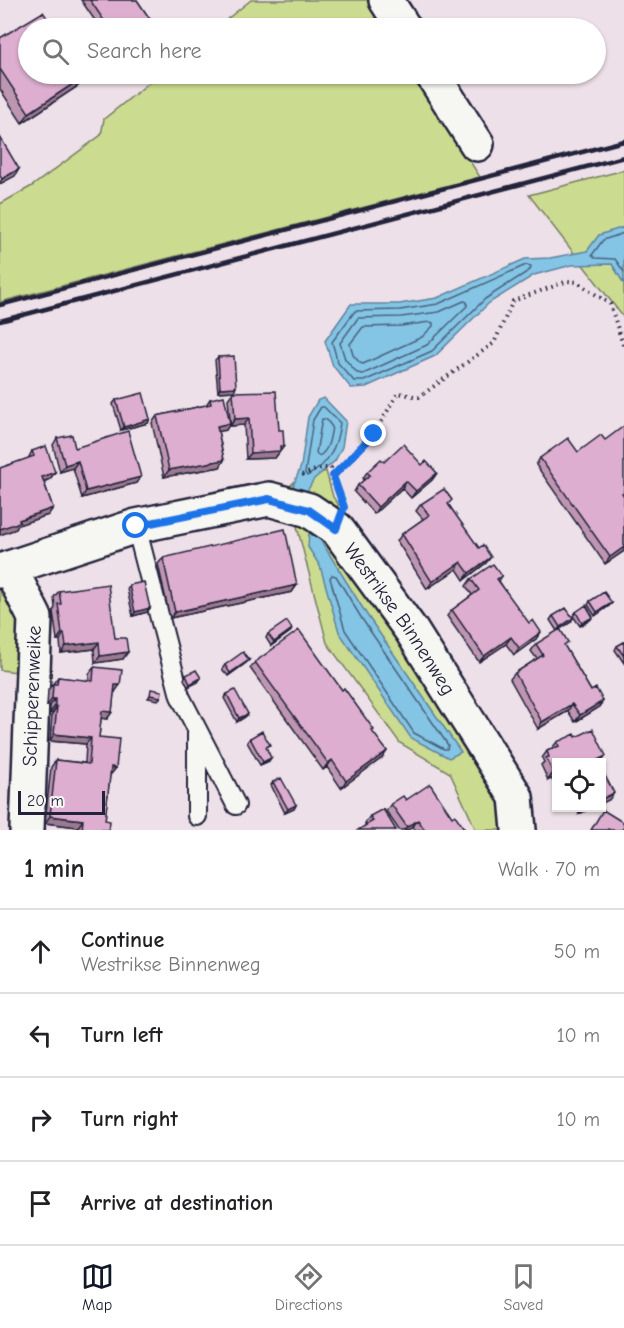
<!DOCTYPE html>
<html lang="en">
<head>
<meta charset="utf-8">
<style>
  :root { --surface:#fff; --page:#f6f6f6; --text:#202124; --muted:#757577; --line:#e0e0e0; --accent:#111827 }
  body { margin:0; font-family:"Comic Neue",sans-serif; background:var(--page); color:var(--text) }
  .controls { position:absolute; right:18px; bottom:18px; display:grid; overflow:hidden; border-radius:0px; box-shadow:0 2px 4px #0004 }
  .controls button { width:54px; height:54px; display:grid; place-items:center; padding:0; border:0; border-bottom:2px solid var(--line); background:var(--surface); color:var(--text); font:30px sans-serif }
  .scale { position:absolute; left:18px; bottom:15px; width:87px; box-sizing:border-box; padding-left:6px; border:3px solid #22223b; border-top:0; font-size:16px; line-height:21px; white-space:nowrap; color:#22223b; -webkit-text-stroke:4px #f6f6f2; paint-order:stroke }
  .stop { position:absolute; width:18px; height:18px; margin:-14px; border:4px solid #1a73e8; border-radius:50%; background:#fff }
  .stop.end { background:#1a73e8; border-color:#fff; box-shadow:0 2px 6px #0008 }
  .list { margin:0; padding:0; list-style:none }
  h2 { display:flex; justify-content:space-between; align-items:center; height:78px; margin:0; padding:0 24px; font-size:26px }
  h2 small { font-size:20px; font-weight:400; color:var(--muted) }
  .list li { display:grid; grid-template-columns:39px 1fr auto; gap:18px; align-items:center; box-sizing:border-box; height:84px; padding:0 24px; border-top:2px solid var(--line) }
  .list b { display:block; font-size:22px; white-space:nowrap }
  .list p { margin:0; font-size:20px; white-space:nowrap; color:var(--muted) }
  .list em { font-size:20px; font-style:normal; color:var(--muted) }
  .icon { flex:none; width:33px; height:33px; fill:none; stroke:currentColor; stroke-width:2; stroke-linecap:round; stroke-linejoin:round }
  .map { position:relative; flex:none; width:624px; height:830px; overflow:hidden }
  .search { position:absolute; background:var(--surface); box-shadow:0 2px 4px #0004; left:18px; right:18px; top:18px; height:66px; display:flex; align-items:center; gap:15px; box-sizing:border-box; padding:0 21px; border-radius:33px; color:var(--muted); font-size:22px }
  .sheet { height:414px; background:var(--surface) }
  nav { display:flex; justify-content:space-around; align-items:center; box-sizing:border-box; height:84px; border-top:2px solid var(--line); background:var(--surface); font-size:16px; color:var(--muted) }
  nav a { display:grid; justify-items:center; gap:3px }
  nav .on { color:var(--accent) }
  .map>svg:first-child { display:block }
  .green { fill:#cbdb8f; stroke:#767e65; stroke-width:1.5 }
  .water { fill:#84c4e4; stroke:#5d83a0; stroke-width:1.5 }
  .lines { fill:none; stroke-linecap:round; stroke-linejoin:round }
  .shore { stroke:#49637f; stroke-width:1.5 }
  .service-casing { stroke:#22223b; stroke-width:22 }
  .minor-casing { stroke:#22223b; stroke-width:38 }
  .path { stroke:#22223b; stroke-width:4; stroke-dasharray:1.5 4.5; stroke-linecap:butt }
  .service { stroke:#f6f6f2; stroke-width:18 }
  .minor { stroke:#f6f6f2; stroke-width:33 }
  .rail { stroke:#22223b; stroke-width:4.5 }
  .wall { fill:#be96b2; stroke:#22223b; stroke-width:1.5 }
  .shaded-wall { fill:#9b7a91; stroke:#22223b; stroke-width:1.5 }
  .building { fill:#ddaecf; stroke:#22223b; stroke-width:1.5 }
  .route { stroke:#1a73e8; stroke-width:8 }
  .labels { text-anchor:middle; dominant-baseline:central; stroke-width:4.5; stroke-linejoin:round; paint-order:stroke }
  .street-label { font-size:20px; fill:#22223b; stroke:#f6f6f2 }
</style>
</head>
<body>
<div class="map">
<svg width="624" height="830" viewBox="0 0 624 830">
  <rect width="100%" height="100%" fill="#eee0e8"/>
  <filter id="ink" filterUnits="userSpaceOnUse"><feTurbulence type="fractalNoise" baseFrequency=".0167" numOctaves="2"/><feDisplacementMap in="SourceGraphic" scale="12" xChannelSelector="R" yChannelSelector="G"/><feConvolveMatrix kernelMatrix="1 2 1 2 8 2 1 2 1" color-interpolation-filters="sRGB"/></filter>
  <g filter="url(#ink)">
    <path class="green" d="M 251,0 L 367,0 L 385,28 L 216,28 Z
      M 160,74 L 414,74 L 480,177 L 0,302 L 0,204 L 32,186 L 101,135 L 104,119 Z
      M 624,170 L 624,318 L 529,195 Z
      M 326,471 L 333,497 L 339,505 L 331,511 L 286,490 L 294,482 Z
      M 294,515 L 326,538 L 374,598 L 504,795 L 506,830 L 476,830 L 450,773 L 400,743 L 327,643 Z
      M 0,587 L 19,599 L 26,673 L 0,670 Z"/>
    <path class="water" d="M 624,227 L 624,284 L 612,264 L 572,265 L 534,275 L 489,303 L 435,356 L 366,387 L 351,388 L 333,366 L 325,341 L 351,304 L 399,304 L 437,298 L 525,259 L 550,258 L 587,251 L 599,235 Z
      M 324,398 L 346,421 L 342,447 L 335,461 L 314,479 L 305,495 L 293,486 L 301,466 L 308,417 L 318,400 Z
      M 309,533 L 320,539 L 367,615 L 461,752 L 449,758 L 411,738 L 339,632 L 320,566 L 308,547 Z"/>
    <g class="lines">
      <path class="shore" d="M 624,233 L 603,240 L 592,255 L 595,258 L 615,259 L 624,272
        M 526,265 L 531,266 L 530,270 L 485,299 L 432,351 L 364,381 L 354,381 L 338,363 L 332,342 L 355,311 L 400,310 L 438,304 Z
        M 464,301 L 467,302 L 467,306 L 427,345 L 363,374 L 357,373 L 345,359 L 340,343 L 358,318 L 401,317 L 439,312 Z
        M 430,322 L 433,323 L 433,326 L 422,337 L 363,364 L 360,363 L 353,355 L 350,344 L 363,327 L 401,326 Z
        M 324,407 L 340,423 C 337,446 329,465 307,476 L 305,473 L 313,420 L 321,407 Z
        M 322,419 L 326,419 L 332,427 C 330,437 329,451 319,456 L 316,453 Z
        M 332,575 L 336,576 L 362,619 L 448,745 L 447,749 L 444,749 L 414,733 L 345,630 L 330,578 Z"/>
      <defs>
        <path id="service" d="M 136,526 L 180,696 L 236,805
          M 197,734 L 197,816"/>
        <g id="minor">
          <path d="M 386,0 L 404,28"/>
          <path d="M 432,74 L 477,144"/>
          <path d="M 10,568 L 35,618 L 27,830"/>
          <path id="s1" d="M 0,571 L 136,526 L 269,499 L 309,510 L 337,529 L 411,630 L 516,797 L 519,830"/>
        </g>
      </defs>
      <use href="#service" class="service-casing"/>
      <use href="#minor" class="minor-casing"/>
      <path class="path" d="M 302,475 L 321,468 L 331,468 L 333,476
        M 339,492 L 333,476 L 374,434 L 398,393 L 419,397 L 494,343 L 513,301 L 568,281 L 577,282 L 610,304 L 624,348"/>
      <use href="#service" class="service"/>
      <use href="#minor" class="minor"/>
      <path class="rail" d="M 0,305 L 624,141
        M 0,321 L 624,157"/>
    </g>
    <path class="wall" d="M 81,0 L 137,0 L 156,28 L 100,28 Z
      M 0,38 L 78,86 L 22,123 L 0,89 Z
      M 218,357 L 234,391 L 218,392 L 215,360 Z
      M 233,392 L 279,430 L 284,446 L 275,458 L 246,459 L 244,425 L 230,426 L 230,423 L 226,430 L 218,431 L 224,460 L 220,467 L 164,477 L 152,423 L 157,416 L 206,405 L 210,399 L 230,420 L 228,399 Z
      M 116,400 L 148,423 L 121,430 L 113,404 Z
      M 57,438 L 75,448 L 136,483 L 82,498 L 73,468 L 60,472 L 53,445 Z
      M 32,451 L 55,472 L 50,479 L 44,482 L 53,508 L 48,515 L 18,525 L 16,529 L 0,535 L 0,468 L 28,459 Z
      M 578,452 L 624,496 L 624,551 L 605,564 L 536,465 L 540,458 Z
      M 384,462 L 422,465 L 437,473 L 432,480 L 411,498 L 402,488 L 374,514 L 354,492 L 358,485 L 364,480 L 363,478 L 367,472 Z
      M 421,504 L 449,505 L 486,563 L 464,580 L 457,569 L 427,589 L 397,541 L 402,534 L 423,519 L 416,511 Z
      M 163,558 L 297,585 L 292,592 L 170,618 L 158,564 Z
      M 502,576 L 499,581 L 536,639 L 514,655 L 506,644 L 479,662 L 447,616 L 452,610 L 472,595 L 466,586 L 471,579 Z
      M 129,585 L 150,608 L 147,612 L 133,616 L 127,589 Z
      M 59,591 L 115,638 L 123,659 L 95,663 L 94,649 L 61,653 L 60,640 L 57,640 L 53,611 L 55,608 L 54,597 Z
      M 590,601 L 612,603 L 609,606 L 595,616 L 588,605 Z
      M 576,612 L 590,620 L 580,626 L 573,616 Z
      M 553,616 L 571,622 L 557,631 L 550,620 Z
      M 290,632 L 271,646 L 266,638 L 268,634 Z
      M 624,642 L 624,663 L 615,650 L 617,646 Z
      M 536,644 L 565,647 L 591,691 L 603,701 L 598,708 L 575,722 L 568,711 L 538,729 L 510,679 L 515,673 L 537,659 L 531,651 Z
      M 249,660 L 246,663 L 228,676 L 222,669 L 225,665 Z
      M 255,662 L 372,732 L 387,751 L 382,758 L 341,788 L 327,767 L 323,770 L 250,668 Z
      M 94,667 L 115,692 L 114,692 L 112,712 L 107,719 L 101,718 L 99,737 L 116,768 L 111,774 L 110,774 L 105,820 L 109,830 L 78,830 L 78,827 L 45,823 L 51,767 L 56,760 L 85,763 L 86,744 L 50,741 L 52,714 L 50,713 L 50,706 L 47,706 L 48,690 L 58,677 L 89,681 L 89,674 Z
      M 186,675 L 198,682 L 188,687 L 184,679 Z
      M 227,694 L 248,714 L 245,717 L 237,722 L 224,698 Z
      M 576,737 L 606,756 L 601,762 L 556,762 L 556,783 L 554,784 L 552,779 L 548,780 L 541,765 L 544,762 L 542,758 L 547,751 L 552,748 L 557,742 Z
      M 250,738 L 267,749 L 269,761 L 260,765 L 247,742 Z
      M 273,782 L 296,805 L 294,809 L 285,813 L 271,785 Z
      M 406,800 L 452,817 L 462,830 L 415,830 L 413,826 L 408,830 L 399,830 L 386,811 L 391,804 Z
      M 576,807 L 593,807 L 579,814 Z
      M 370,816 L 396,830 L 366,825 L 365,823 Z"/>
    <path class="shaded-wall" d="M 85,76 L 78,86 L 22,123 L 29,113 Z
      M 19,169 L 15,176 L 0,184 L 0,182 L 2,179 Z
      M 236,387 L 234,391 L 218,392 L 220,388 Z
      M 249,418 L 244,425 L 230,426 L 235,419 Z
      M 150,419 L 148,423 L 121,430 L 124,427 Z
      M 230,423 L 226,430 L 212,433 L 217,426 Z
      M 280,446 L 284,446 L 275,458 L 246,459 L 251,453 Z
      M 224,460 L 220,467 L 164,477 L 169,470 Z
      M 78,461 L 73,468 L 60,472 L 65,465 Z
      M 55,472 L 50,479 L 37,484 L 42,477 Z
      M 437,473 L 432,480 L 411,498 L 416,491 Z
      M 141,477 L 136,483 L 82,498 L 86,491 Z
      M 406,481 L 402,488 L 374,514 L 378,507 Z
      M 53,508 L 48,515 L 18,525 L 16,529 L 0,535 L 0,529 L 19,520 Z
      M 624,547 L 624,551 L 605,564 L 610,557 Z
      M 491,557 L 486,563 L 464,580 L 469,573 Z
      M 461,562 L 457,569 L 427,589 L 432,582 Z
      M 297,585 L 292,592 L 170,618 L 175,612 Z
      M 612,603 L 609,606 L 595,616 L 597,612 Z
      M 150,608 L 147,612 L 133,616 L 135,612 Z
      M 593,617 L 590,620 L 580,626 L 582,623 Z
      M 573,618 L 571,622 L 557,631 L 560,627 Z
      M 292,629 L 290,632 L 271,646 L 274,642 Z
      M 541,632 L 536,639 L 514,655 L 519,648 Z
      M 62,633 L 64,633 L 60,640 L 57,640 Z
      M 511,637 L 506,644 L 479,662 L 484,656 Z
      M 99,642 L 94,649 L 61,653 L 66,646 Z
      M 128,652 L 123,659 L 95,663 L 100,656 Z
      M 249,660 L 246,663 L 228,676 L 230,673 Z
      M 201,678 L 198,682 L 188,687 L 190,684 Z
      M 115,685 L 120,685 L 115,692 L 110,691 Z
      M 150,695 L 161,697 L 158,700 L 148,698 Z
      M 52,699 L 55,699 L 50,706 L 47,706 Z
      M 603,701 L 598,708 L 575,722 L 580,715 Z
      M 572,704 L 568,711 L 538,729 L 542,722 Z
      M 55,706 L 57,707 L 52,714 L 50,713 Z
      M 102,711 L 112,712 L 107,719 L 97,718 Z
      M 248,714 L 245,717 L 237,722 L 239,718 Z
      M 54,734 L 91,738 L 86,744 L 50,741 Z
      M 387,751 L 382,758 L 341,788 L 346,781 Z
      M 606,756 L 601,762 L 595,762 L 597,760 Z
      M 271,758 L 269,761 L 260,765 L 263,762 Z
      M 332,760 L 327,767 L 323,770 L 328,763 Z
      M 111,767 L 116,768 L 111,774 L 106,774 Z
      M 556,772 L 552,779 L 548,780 L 553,773 Z
      M 614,793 L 609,800 L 602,803 L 602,799 Z
      M 296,805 L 294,809 L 285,813 L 288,809 Z
      M 583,807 L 593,807 L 579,814 Z
      M 50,816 L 83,820 L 78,827 L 45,823 Z
      M 418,820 L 413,826 L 408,830 L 404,830 L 407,827 Z"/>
    <path class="building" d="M 90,0 L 137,0 L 156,28 L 109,28 Z
      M 43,12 L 54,28 L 28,28 L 28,74 L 83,74 L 85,76 L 29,113 L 0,69 L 0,38 Z
      M 0,137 L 19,169 L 2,179 L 0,176 Z
      M 234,356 L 236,387 L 220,388 L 218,357 Z
      M 276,391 L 279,430 L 283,430 L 284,446 L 280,446 L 280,451 L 251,453 L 249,418 L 235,419 L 233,392 Z
      M 143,393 L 150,419 L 124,427 L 116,400 Z
      M 224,396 L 230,423 L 217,426 L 224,460 L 169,470 L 157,416 L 211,404 L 210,399 Z
      M 624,426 L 624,492 L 622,493 L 624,496 L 624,547 L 610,557 L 540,458 L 568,438 L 578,452 L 601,435 L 605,440 Z
      M 128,431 L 141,477 L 86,491 L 78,461 L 65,465 L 57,438 L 72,435 L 75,448 Z
      M 403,444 L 422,465 L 426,461 L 437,473 L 416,491 L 406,481 L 378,507 L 358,485 L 370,475 L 367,472 L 381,459 L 384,462 Z
      M 46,446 L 55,472 L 42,477 L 53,508 L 19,520 L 20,522 L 0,529 L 0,468 L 34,456 L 32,451 Z
      M 444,489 L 452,500 L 448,504 L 479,548 L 483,545 L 491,557 L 469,573 L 461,562 L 432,582 L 402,534 L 429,515 L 421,504 Z
      M 285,529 L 297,585 L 175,612 L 163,558 Z
      M 493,564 L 502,576 L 497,579 L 529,623 L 533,620 L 541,632 L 519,648 L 511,637 L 484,656 L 452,610 L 479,590 L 471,579 Z
      M 144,582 L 150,608 L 135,612 L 129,585 Z
      M 108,584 L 115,638 L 126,638 L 128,652 L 100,656 L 99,642 L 66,646 L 64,633 L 62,633 L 58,604 L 61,604 L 59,591 Z
      M 604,592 L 612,603 L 597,612 L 590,601 Z
      M 586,605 L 593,617 L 582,623 L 576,612 Z
      M 566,608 L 573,618 L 560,627 L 553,616 Z
      M 287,621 L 292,629 L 274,642 L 268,634 Z
      M 560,629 L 568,642 L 564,645 L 577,667 L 591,691 L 596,688 L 603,701 L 580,715 L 572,704 L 542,722 L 515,673 L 543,655 L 536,644 Z
      M 299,630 L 342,690 L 344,688 L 374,730 L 372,731 L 387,751 L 346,781 L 332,760 L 328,763 L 255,662 Z
      M 624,642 L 624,656 L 617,646 Z
      M 243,652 L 249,660 L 230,673 L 225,665 Z
      M 94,667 L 122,670 L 120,685 L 115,685 L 112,712 L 102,711 L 99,737 L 119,739 L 116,768 L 111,767 L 108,794 L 105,820 L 110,821 L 109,830 L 82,830 L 83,820 L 50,816 L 56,760 L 89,764 L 91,738 L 54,734 L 57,707 L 55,706 L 55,699 L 52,699 L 53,684 L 57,684 L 58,677 L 93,681 Z
      M 196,670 L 201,678 L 190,684 L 186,675 Z
      M 151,689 L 162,691 L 161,697 L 150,695 Z
      M 235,690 L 248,714 L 239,718 L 227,694 Z
      M 593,729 L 606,756 L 597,760 L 598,762 L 556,762 L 556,772 L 553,773 L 546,758 L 549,757 L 547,751 L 559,746 L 557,742 L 575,734 L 576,737 Z
      M 262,731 L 270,745 L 266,747 L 271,758 L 263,762 L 250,738 Z
      M 602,770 L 614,793 L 602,799 Z
      M 281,778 L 296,805 L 288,809 L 273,782 Z
      M 430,784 L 452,817 L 455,815 L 464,828 L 461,830 L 425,830 L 418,820 L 407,827 L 391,804 L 403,796 L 406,800 Z
      M 383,809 L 396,830 L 358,830 L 373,821 L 370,816 Z
      M 603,810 L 624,823 L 624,827 L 622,830 L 610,830 L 608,829 L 607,830 L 591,830 Z"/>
  </g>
  <g class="lines" filter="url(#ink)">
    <path class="route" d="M 136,526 L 269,499 L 309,510 L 336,529 L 344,507 L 333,476 L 374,434"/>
  </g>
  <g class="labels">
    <g class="street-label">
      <text stroke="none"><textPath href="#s1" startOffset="464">Westrikse Binnenweg</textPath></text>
      <text transform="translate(32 696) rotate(-88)">Schipperenweike</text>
    </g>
  </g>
</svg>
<div class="controls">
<button><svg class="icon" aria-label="locate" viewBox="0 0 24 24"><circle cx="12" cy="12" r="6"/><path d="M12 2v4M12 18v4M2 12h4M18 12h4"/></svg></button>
</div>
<div class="scale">20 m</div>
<div class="stop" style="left:136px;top:526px"></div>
<div class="stop end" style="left:374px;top:434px"></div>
<div class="search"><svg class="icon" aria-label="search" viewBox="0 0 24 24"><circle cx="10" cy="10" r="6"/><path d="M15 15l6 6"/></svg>Search here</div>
</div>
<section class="sheet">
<h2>1 min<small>Walk · 70 m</small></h2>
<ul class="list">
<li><svg class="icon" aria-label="ahead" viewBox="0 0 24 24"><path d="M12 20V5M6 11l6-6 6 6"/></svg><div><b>Continue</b><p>Westrikse Binnenweg</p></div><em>50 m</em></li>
<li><svg class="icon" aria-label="left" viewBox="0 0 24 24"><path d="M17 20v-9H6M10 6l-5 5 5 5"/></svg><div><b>Turn left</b></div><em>10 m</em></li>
<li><svg class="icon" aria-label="right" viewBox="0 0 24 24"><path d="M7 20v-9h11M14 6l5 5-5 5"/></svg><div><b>Turn right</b></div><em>10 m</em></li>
<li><svg class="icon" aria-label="arrive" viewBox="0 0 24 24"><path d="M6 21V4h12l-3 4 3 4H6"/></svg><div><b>Arrive at destination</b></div></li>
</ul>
</section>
<nav>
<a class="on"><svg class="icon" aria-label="map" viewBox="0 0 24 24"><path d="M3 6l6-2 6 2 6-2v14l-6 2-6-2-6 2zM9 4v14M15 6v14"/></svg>Map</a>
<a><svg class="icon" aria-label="directions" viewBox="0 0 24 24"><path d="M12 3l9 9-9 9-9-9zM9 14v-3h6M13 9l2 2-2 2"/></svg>Directions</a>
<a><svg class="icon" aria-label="saved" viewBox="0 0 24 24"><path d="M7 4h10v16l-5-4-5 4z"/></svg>Saved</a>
</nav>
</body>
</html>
